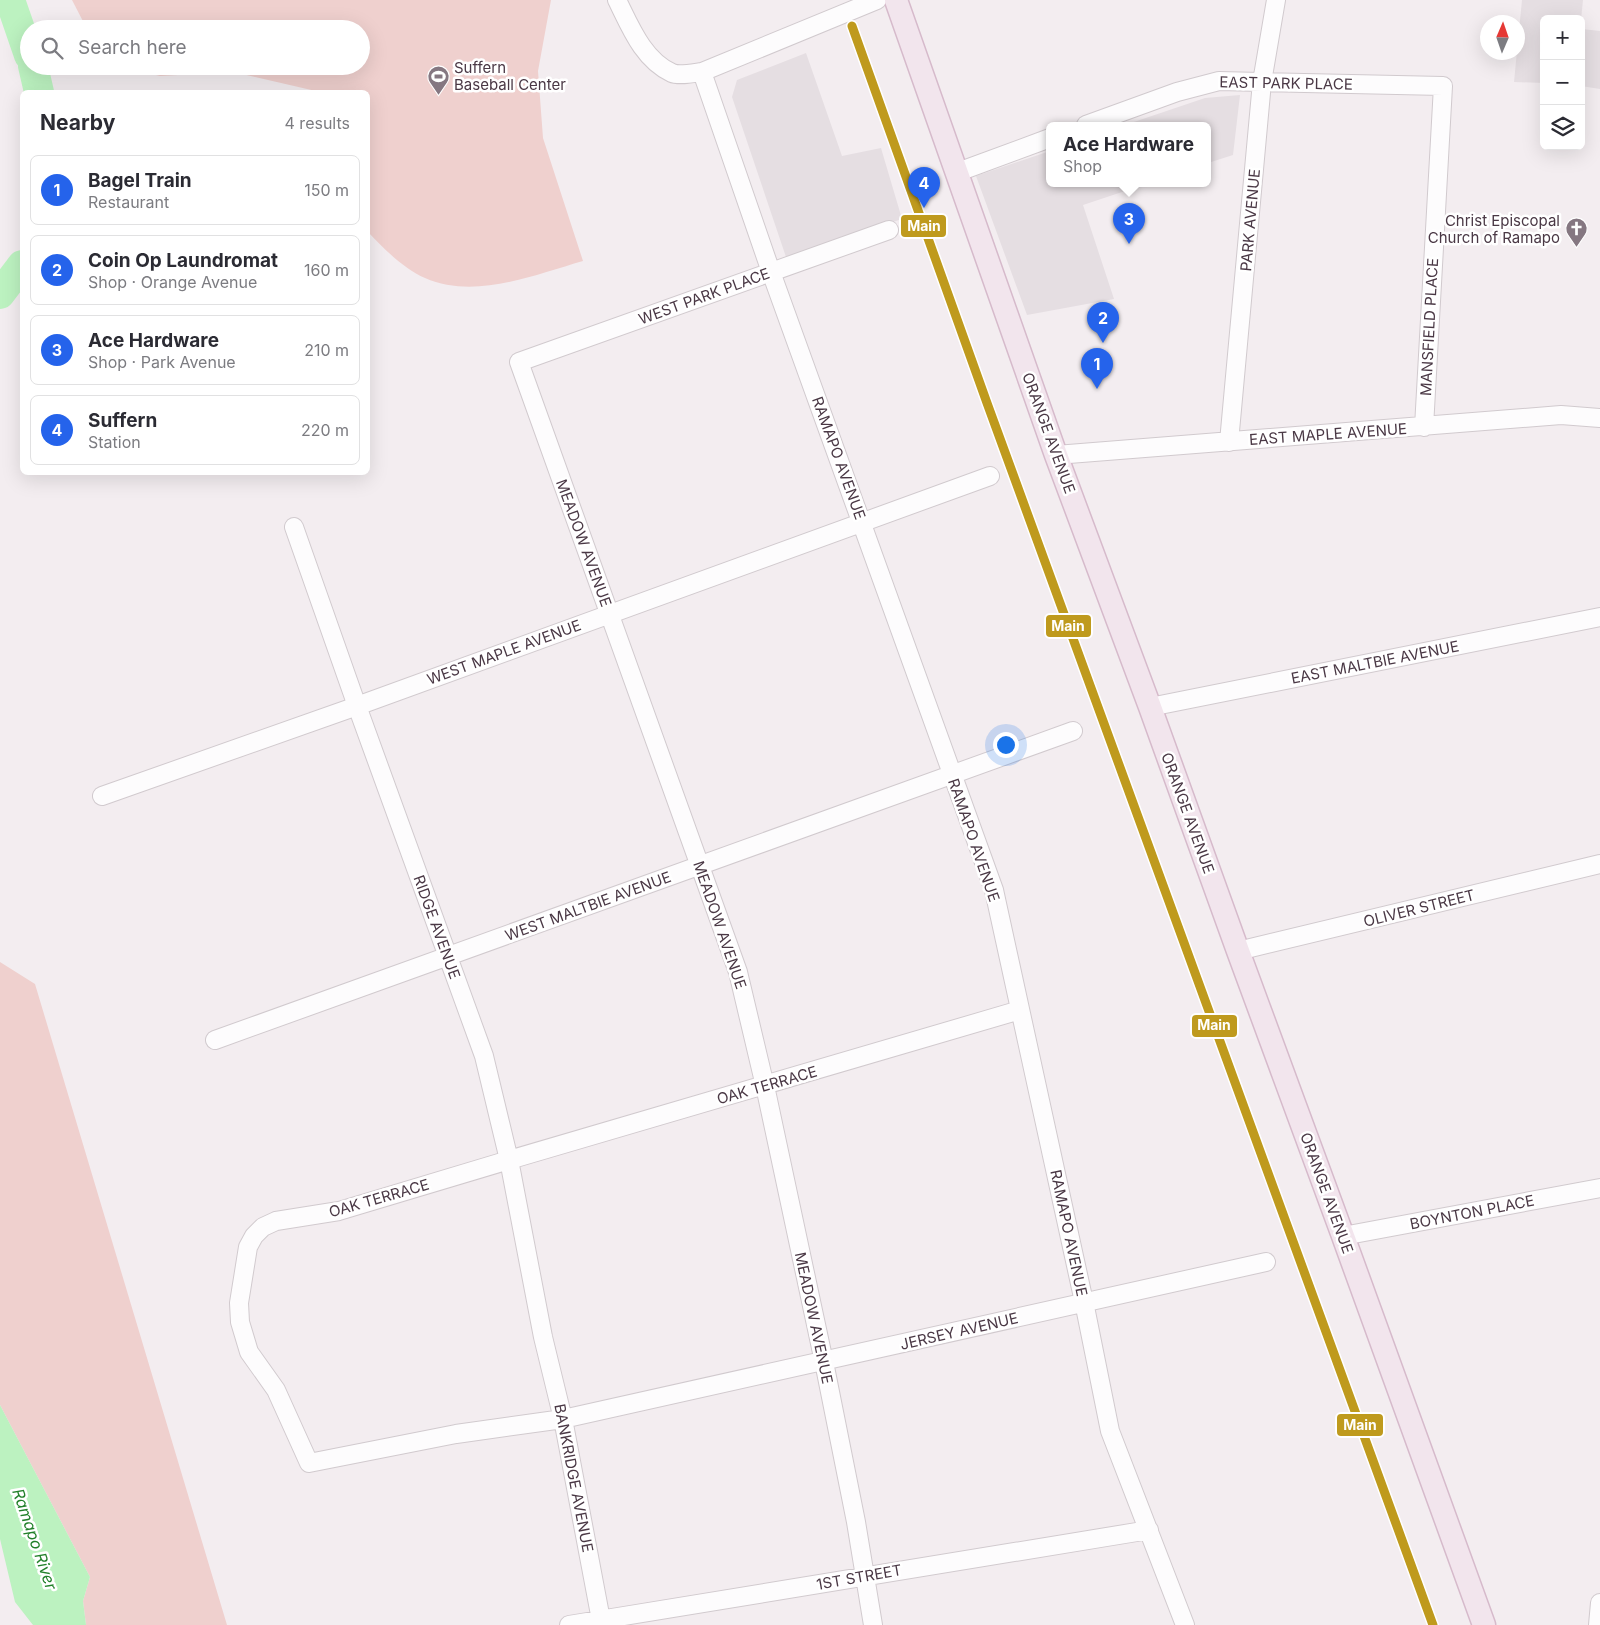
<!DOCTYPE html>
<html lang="en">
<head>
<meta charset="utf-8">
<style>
  :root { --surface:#fff; --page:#f2f2f3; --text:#2b2b33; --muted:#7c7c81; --line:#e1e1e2; --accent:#2563eb }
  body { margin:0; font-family:Inter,sans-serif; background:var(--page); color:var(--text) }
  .controls { position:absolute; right:15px; top:15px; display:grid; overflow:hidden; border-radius:8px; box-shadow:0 5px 20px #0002 }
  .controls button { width:45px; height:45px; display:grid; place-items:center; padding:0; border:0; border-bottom:1px solid var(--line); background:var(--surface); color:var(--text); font:25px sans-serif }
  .compass { position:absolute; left:1480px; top:15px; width:45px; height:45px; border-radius:50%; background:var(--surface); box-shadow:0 5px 20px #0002; rotate:2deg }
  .you { position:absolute; left:1005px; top:744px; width:18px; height:18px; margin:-12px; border:4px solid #fff; border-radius:50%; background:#1a73e8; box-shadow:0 0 0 8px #1a73e833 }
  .badge { display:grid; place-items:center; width:32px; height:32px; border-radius:50%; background:var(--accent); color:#fff; font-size:16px; font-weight:700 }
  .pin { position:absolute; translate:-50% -41px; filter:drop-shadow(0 1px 2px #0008) }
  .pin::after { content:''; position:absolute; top:26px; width:18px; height:15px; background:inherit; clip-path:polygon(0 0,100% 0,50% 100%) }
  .popup { position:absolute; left:1046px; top:122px; width:165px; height:65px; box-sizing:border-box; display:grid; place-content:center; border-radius:8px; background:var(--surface); filter:drop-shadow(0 1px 4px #0005); font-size:16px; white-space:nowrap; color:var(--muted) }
  .popup b { font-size:19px; color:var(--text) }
  .popup::after { content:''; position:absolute; left:50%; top:100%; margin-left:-10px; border:10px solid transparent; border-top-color:var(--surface) }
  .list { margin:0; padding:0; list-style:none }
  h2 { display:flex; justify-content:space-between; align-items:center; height:65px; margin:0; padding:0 20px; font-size:21px }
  h2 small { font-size:16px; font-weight:400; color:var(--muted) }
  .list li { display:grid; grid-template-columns:32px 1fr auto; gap:15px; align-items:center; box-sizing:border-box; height:70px; margin:0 10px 10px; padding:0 10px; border:1px solid var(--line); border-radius:8px }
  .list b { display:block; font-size:19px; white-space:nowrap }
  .list p { margin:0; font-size:16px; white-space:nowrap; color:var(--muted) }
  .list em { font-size:16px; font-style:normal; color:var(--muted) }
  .icon { flex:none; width:28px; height:28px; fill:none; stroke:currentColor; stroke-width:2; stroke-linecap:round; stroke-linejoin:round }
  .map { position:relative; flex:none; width:1600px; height:1625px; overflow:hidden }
  .search { position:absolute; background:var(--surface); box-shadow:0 5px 20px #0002; left:20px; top:20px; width:350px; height:55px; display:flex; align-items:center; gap:12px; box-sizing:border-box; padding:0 18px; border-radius:28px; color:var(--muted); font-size:19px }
  .panel { position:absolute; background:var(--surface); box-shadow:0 5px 20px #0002; left:20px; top:90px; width:350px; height:385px; border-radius:8px }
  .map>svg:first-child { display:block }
  .green { fill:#efd0ce }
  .parking { fill:#e5dee2 }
  .water { fill:#bcf2c0 }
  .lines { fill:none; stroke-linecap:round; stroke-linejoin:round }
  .river { stroke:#bcf2c0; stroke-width:30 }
  .minor-casing { stroke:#d1cace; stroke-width:20 }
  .major-casing { stroke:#d6bacb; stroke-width:25 }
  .minor { stroke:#fdfcfd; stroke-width:18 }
  .major { stroke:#f2e5ed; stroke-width:22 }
  .rail-1-casing { stroke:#fff; stroke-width:12 }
  .rail-1 { stroke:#bf9a1d; stroke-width:9 }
  .labels { text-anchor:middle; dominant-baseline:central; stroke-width:5; stroke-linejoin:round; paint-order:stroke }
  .poi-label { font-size:15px; fill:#4a3845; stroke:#fff; text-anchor:start }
  .street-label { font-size:15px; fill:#4a3845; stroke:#fff }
  .water-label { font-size:16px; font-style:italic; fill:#22802a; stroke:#fff }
  .line-badge { stroke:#fff; stroke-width:2 }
  .badge-label { font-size:14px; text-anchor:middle; font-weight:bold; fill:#fff }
</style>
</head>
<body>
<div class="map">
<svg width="1600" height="1625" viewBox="0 0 1600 1625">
  <rect width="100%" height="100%" fill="#f3edf0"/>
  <path class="green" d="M 72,0 L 551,0 L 538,71 L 543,138 L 583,261 C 534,275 475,300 425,278 C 404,269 383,248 368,232 L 368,92 L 320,92 L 221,69 L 196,74 L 160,76 L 132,69 L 128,66 L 361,66 L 361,29 L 87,29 Z
    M 0,962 L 35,984 L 227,1625 L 86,1625 L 83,1601 L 90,1577 L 0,1405 Z"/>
  <path class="parking" d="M 1522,0 L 1583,0 L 1581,20 L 1581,19 L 1544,19 L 1544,83 L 1514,82 Z
    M 1582,29 L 1600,31 L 1600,89 L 1581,86 Z
    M 806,53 L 842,156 L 881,148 L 902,219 L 786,257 L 732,97 L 737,80 Z
    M 1240,95 L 1233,155 L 1208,163 L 1208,125 L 1125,125 L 1205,98 Z
    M 1050,151 L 1050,183 L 1149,183 L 1083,205 L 1114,299 L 1027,315 L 976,176 Z"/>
  <path class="water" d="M 0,1405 L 90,1577 L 83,1601 L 86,1625 L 33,1625 L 15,1602 L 0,1539 Z"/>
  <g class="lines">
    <path class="river" d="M 10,0 L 29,55
      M 33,66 L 39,92
      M 0,294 L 22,265"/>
    <defs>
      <path id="minor" d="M 617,0 C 630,26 643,60 672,73 C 679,76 694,73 702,72 L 877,0
        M 702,72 L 771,272 L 994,890 L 1084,1302 L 1110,1431 L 1185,1625
        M 1086,125 L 1177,92 L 1219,81 L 1443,86 L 1424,427
        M 958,172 L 1050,138
        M 1229,442 L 1262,82 L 1276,0
        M 1056,455 L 1561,415 L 1600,418
        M 294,527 L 357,706 L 484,1056 L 509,1160 L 543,1337 L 563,1419 L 601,1620
        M 1150,707 L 1600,617
        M 102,796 L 357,706 L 990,476
        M 1238,951 L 1600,864
        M 1020,1010 L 509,1160 L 339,1211 L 276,1221 L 263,1227 L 254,1236 L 248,1247 L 239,1303 L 240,1322 L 249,1352 L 276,1390 L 309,1463 L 456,1434 L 563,1419 L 1266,1262
        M 215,1040 L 1073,731
        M 1343,1236 L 1600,1188
        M 569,1625 L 1149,1530
        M 873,1625 L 856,1522 L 824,1362 L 765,1086 L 738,972 L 519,362 L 889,230
        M 1598,1625 L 1600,1603"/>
      <path id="major" d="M 896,0 L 1056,455 L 1150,707 L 1238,951 L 1343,1236 L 1484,1625"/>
    </defs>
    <use href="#minor" class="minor-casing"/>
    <use href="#major" class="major-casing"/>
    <use href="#minor" class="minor"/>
    <use href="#major" class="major"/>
    <defs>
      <path id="rail-1" d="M 852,26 L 987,403 L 1433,1625"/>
    </defs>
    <use href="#rail-1" class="rail-1-casing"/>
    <use href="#rail-1" class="rail-1"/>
  </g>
  <defs>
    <symbol id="stadium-pin" viewBox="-11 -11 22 30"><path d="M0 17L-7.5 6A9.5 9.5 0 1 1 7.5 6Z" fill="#857781" stroke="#fff"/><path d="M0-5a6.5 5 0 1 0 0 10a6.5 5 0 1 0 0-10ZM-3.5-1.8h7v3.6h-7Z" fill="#fff"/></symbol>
    <symbol id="church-pin" viewBox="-11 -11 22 30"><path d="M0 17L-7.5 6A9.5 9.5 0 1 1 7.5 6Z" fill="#857781" stroke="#fff"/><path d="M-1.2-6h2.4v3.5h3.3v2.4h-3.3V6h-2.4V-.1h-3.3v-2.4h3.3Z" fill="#fff"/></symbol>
  </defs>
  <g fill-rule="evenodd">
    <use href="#stadium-pin" x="426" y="64" width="25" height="34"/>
    <use href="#church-pin" x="1564" y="216" width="25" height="34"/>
  </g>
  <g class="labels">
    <g class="poi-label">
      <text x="454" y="67">Suffern<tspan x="454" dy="17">Baseball Center</tspan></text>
      <text x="1560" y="220" text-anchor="end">Christ Episcopal<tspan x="1560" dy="17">Church of Ramapo</tspan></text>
    </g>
    <g class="street-label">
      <text transform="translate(1286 83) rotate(1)">EAST PARK PLACE</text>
      <text transform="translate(1250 220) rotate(-85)">PARK AVENUE</text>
      <text transform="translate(704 296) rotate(-20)">WEST PARK PLACE</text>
      <text transform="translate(1429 327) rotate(-87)">MANSFIELD PLACE</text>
      <text transform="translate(1049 433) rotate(70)">ORANGE AVENUE</text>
      <text transform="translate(1328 434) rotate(-4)">EAST MAPLE AVENUE</text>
      <text transform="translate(839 458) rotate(70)">RAMAPO AVENUE</text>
      <text transform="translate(584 543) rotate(70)">MEADOW AVENUE</text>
      <text transform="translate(504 652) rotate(-20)">WEST MAPLE AVENUE</text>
      <text transform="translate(1375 662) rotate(-11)">EAST MALTBIE AVENUE</text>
      <text transform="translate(1188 813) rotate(70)">ORANGE AVENUE</text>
      <text transform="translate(974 840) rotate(71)">RAMAPO AVENUE</text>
      <text transform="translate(588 906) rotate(-20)">WEST MALTBIE AVENUE</text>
      <text transform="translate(1419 908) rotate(-14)">OLIVER STREET</text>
      <text transform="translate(720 925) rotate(71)">MEADOW AVENUE</text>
      <text transform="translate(437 927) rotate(70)">RIDGE AVENUE</text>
      <text transform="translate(767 1085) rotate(-16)">OAK TERRACE</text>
      <text transform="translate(1327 1193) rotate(70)">ORANGE AVENUE</text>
      <text transform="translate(379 1198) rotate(-16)">OAK TERRACE</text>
      <text transform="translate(1472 1212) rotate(-11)">BOYNTON PLACE</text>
      <text transform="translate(1069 1233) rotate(78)">RAMAPO AVENUE</text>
      <text transform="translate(814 1318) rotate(78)">MEADOW AVENUE</text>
      <text transform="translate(959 1331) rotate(-13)">JERSEY AVENUE</text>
      <text transform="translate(574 1478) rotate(79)">BANKRIDGE AVENUE</text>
      <text transform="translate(859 1577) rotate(-10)">1ST STREET</text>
    </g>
    <g class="water-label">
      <text transform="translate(35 1539) rotate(71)">Ramapo River</text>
    </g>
  </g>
  <g class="line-badge">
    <rect x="900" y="214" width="47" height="24" rx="5" fill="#bf9a1d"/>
    <rect x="1045" y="614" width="47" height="24" rx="5" fill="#bf9a1d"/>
    <rect x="1191" y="1014" width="47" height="24" rx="5" fill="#bf9a1d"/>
    <rect x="1336" y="1413" width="48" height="24" rx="5" fill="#bf9a1d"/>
  </g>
  <g class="badge-label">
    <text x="924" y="231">Main</text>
    <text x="1068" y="631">Main</text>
    <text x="1214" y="1030">Main</text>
    <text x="1360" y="1430">Main</text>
  </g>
</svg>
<div class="controls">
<button>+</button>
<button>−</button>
<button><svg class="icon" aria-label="layers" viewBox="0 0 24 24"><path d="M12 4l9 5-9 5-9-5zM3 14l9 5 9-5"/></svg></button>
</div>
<svg class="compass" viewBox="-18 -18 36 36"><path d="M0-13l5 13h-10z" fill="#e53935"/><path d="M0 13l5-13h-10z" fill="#7c7c81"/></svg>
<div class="you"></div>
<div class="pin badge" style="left:1097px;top:389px">1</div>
<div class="pin badge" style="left:1103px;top:343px">2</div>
<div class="pin badge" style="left:1129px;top:244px">3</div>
<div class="popup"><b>Ace Hardware</b>Shop</div>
<div class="pin badge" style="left:924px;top:208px">4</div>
<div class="search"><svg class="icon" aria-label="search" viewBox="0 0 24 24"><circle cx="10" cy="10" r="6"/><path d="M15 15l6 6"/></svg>Search here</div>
<section class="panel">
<h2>Nearby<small>4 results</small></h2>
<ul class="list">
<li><span class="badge">1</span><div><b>Bagel Train</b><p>Restaurant</p></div><em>150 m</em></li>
<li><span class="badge">2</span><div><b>Coin Op Laundromat</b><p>Shop · Orange Avenue</p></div><em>160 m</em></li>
<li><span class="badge">3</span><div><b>Ace Hardware</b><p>Shop · Park Avenue</p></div><em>210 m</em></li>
<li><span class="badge">4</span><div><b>Suffern</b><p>Station</p></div><em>220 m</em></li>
</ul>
</section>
</div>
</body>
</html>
